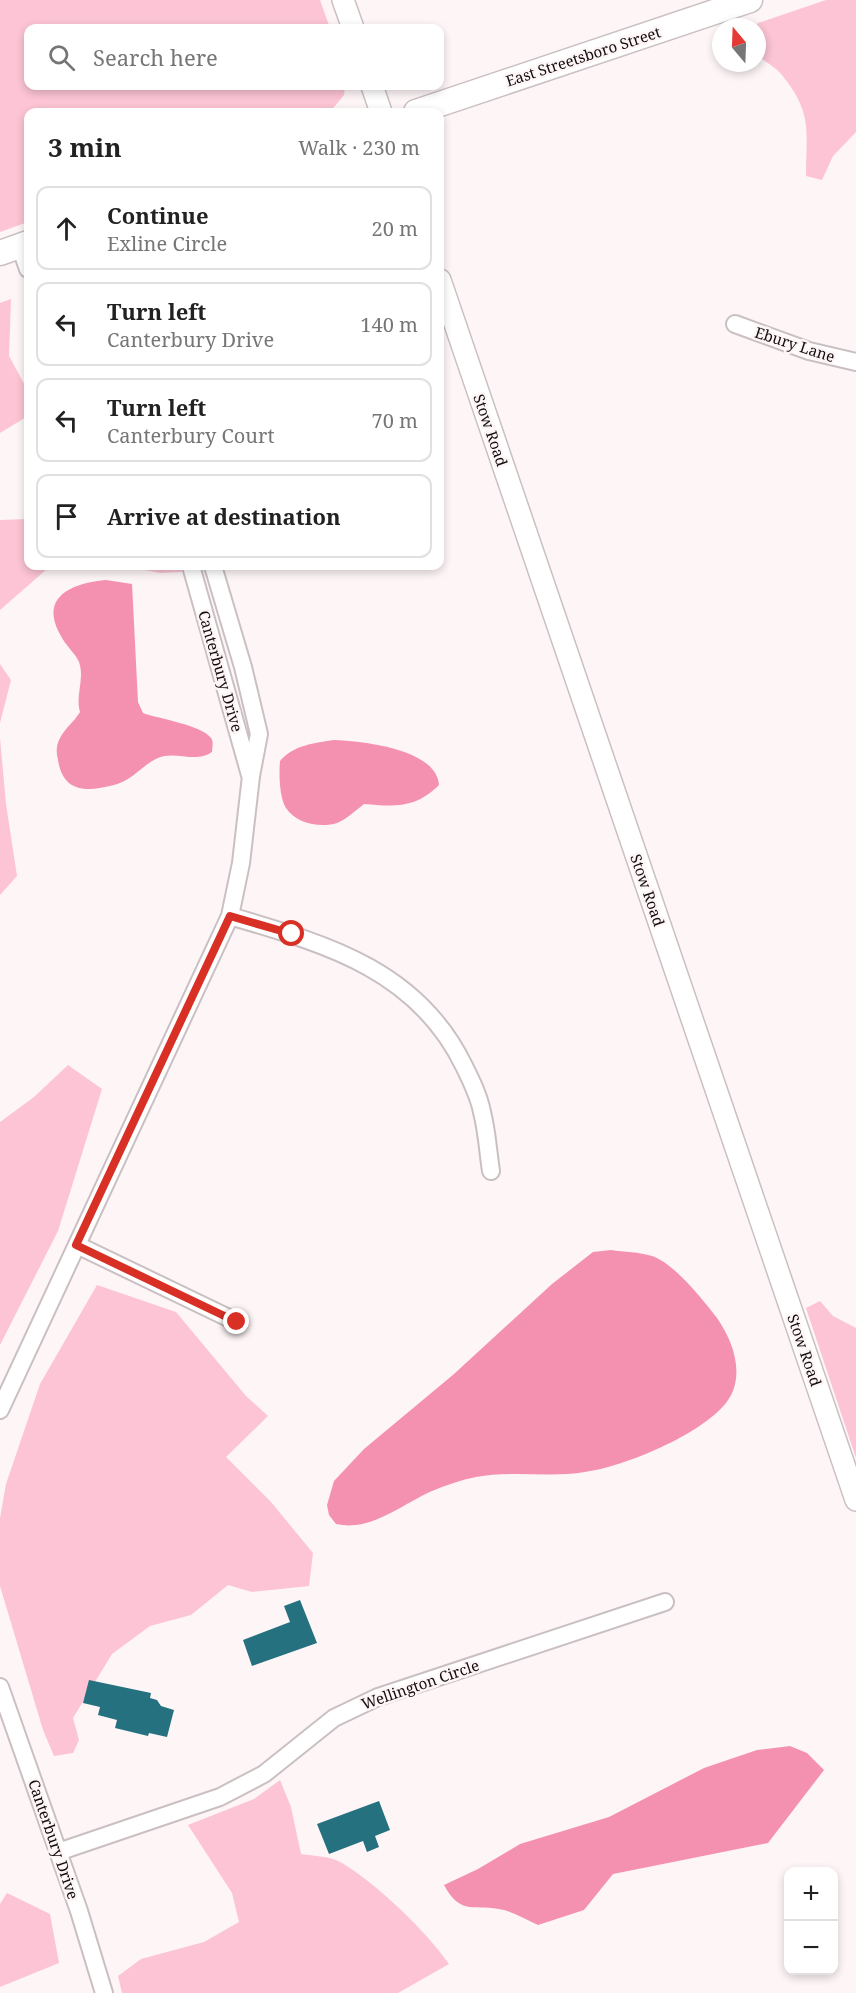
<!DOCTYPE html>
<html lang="en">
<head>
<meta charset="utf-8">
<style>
  :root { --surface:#fff; --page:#f6f6f6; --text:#222; --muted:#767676; --line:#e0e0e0 }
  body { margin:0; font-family:"Noto Serif",serif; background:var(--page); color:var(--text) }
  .controls { position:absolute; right:18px; bottom:18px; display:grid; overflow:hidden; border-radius:12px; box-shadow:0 3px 9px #0003 }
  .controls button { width:54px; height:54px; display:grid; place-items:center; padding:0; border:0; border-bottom:2px solid var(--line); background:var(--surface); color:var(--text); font:30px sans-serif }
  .compass { position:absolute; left:712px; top:18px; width:54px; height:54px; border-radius:50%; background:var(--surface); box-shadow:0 3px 9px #0003; rotate:341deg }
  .stop { position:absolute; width:18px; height:18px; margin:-14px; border:4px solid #d93025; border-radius:50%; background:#fff }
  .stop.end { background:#d93025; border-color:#fff; box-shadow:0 2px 6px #0008 }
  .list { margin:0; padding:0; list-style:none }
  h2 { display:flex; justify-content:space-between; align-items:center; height:78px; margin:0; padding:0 24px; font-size:26px }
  h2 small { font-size:20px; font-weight:400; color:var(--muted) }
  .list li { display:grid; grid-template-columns:39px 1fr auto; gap:18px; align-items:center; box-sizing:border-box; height:84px; margin:0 12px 12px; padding:0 12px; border:2px solid var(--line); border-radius:12px }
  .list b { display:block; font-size:22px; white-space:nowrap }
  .list p { margin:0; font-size:20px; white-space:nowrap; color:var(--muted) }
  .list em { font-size:20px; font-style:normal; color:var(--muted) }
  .icon { flex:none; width:33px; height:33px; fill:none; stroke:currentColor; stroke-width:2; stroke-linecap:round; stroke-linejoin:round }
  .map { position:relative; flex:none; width:856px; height:1993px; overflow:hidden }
  .search { position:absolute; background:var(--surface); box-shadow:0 3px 9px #0003; left:24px; top:24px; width:420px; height:66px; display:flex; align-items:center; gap:15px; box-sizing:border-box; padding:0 21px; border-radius:12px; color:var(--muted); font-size:22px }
  .panel { position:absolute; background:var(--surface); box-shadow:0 3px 9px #0003; left:24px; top:108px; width:420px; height:462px; border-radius:12px }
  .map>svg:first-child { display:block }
  .green { fill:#fcc4d4 }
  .water { fill:#f591b0 }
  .building { fill:#257180 }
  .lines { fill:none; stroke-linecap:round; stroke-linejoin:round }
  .minor-casing { stroke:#cac0c3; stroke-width:20 }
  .tertiary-casing { stroke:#cac0c3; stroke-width:24 }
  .secondary-casing { stroke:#cac0c3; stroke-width:27 }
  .minor { stroke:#fff; stroke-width:16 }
  .tertiary { stroke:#fff; stroke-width:21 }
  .secondary { stroke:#fff; stroke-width:24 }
  .route { stroke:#d93025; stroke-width:8 }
  .labels { text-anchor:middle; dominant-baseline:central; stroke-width:5; stroke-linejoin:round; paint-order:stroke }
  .street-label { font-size:15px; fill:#110e0e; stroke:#fef5f7 }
</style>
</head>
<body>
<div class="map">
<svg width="856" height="1993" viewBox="0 0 856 1993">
  <rect width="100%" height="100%" fill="#fef5f7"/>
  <path class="green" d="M 0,0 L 320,0 L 330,28 L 28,28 L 28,86 L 345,86 L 344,95 L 330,112 L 28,112 L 28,222 L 0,232 Z
    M 826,0 L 856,0 L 856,132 L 833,156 L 822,180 L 806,176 C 806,130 813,114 782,75 C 775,66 763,62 757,53 L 757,27 L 754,27 L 758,23 Z
    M 11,299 L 9,356 L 28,391 L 28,416 L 0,433 L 0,303 Z
    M 28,519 L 28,566 L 68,566 L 47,569 L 0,610 L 0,520 Z
    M 125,566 L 180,566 L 182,572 L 160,573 Z
    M 0,664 L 11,680 L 0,723 Z
    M 0,738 L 6,804 L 17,876 L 0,895 Z
    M 68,1065 L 102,1089 L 58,1231 L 0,1345 L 0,1122 L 34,1097 Z
    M 97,1285 L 176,1312 L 246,1396 L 268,1416 L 226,1457 L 271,1502 L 313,1553 L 309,1586 L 252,1592 L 228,1585 L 191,1615 L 150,1626 L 112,1654 L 73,1718 L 79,1740 L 73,1753 L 54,1756 L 43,1730 L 0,1586 L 0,1518 L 6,1484 L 40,1384 Z
    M 820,1301 L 833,1316 L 856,1328 L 856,1458 L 806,1308 Z
    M 280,1780 L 291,1807 L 301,1854 C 313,1856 331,1856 342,1863 C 377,1884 426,1931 449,1964 L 398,1993 L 122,1993 L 118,1976 L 141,1959 L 204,1942 L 239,1922 L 232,1893 L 188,1825 L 254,1799 Z
    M 7,1893 L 50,1914 L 59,1963 L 0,1987 L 0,1904 Z"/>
  <path class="water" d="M 106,580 L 132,584 L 138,702 L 143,713 C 159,719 202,725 211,738 C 214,742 212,748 212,752 C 195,764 176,750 158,758 C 142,765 132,781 114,785 C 87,792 63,793 58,760 C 56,753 56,745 60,738 C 65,728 74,722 80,712 C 75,695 85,679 79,662 C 76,654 65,645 61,636 C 38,597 72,583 106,580 Z
    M 334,740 C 362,741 437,749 439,785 C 416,808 395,807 364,804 C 356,810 347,819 337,823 C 321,828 296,824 286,808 C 279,797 279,773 280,761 C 293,745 315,743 334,740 Z
    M 611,1250 C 624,1252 639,1252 652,1256 C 674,1263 703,1300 717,1318 C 734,1342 746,1378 726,1403 C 700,1435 626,1466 585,1472 C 549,1478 510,1470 476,1477 C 461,1480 446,1485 432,1491 C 402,1504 371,1532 336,1524 L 329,1515 L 327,1505 L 334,1481 L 364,1449 L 454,1374 L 552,1284 L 593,1252 Z
    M 790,1746 L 807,1753 L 824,1770 L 768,1843 L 613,1874 L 584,1910 L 538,1925 C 527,1920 515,1913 504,1910 C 475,1903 461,1917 444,1885 L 478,1869 L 520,1844 L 609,1817 L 704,1768 L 757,1750 Z"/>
  <path class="building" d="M 300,1600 L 317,1643 L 252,1666 L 243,1640 L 290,1622 L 284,1606 Z
    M 89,1680 L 151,1693 L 150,1698 L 157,1700 L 161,1706 L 174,1710 L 167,1737 L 149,1733 L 148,1736 L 115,1728 L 117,1720 L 98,1715 L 100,1707 L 83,1703 Z
    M 379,1801 L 390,1830 L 375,1836 L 379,1847 L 367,1852 L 363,1841 L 329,1854 L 317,1824 Z"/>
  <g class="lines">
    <defs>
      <path id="minor" d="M 20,246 L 28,269
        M 735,324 L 809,351 L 856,362
        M 191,566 L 250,775
        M 230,916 C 325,944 417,969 464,1066 C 471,1080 479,1096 482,1112 C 487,1131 488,1152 491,1171
        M 77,1245 L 237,1322
        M 0,1410 L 230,916 L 241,863 L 251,776 L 259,734 L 243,667 L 213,566
        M 0,1687 L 79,1911 L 104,1993
        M 58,1852 L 220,1797 L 264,1774 L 334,1718 L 378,1697 L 665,1602"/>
      <path id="tertiary" d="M 343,0 L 353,28
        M 372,86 L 381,112
        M 440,280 L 856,1500"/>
      <path id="secondary" d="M 416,112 L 750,0
        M 0,253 L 28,243"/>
    </defs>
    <use href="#minor" class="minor-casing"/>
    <use href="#tertiary" class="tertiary-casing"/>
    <use href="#secondary" class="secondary-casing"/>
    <use href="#minor" class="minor"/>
    <use href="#tertiary" class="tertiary"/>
    <use href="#secondary" class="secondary"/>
  </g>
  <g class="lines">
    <path class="route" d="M 237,1322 L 76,1245 L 230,916 L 292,934"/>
  </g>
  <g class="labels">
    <g class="street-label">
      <text transform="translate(583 56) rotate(-18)">East Streetsboro Street</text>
      <text transform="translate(795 344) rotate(18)">Ebury Lane</text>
      <text transform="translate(491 430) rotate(71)">Stow Road</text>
      <text transform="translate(221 671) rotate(74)">Canterbury Drive</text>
      <text transform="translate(648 890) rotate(71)">Stow Road</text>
      <text transform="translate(805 1350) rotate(71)">Stow Road</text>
      <text transform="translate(420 1684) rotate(-19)">Wellington Circle</text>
      <text transform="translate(54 1839) rotate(71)">Canterbury Drive</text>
    </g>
  </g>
</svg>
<div class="controls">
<button>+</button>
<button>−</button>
</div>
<svg class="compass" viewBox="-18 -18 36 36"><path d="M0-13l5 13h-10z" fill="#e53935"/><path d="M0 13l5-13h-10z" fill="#767676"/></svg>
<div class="stop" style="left:292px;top:934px"></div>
<div class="stop end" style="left:237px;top:1322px"></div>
<div class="search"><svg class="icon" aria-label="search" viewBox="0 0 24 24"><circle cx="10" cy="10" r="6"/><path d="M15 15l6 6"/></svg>Search here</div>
<section class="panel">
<h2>3 min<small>Walk · 230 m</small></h2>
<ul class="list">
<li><svg class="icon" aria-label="ahead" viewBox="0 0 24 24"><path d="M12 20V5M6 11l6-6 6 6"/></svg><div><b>Continue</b><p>Exline Circle</p></div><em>20 m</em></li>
<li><svg class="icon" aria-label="left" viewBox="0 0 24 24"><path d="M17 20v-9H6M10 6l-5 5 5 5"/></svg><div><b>Turn left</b><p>Canterbury Drive</p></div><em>140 m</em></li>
<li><svg class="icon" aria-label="left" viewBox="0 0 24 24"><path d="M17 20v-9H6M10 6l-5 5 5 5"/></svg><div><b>Turn left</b><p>Canterbury Court</p></div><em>70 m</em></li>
<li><svg class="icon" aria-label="arrive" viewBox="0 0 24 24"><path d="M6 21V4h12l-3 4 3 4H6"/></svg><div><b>Arrive at destination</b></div></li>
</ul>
</section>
</div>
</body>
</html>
